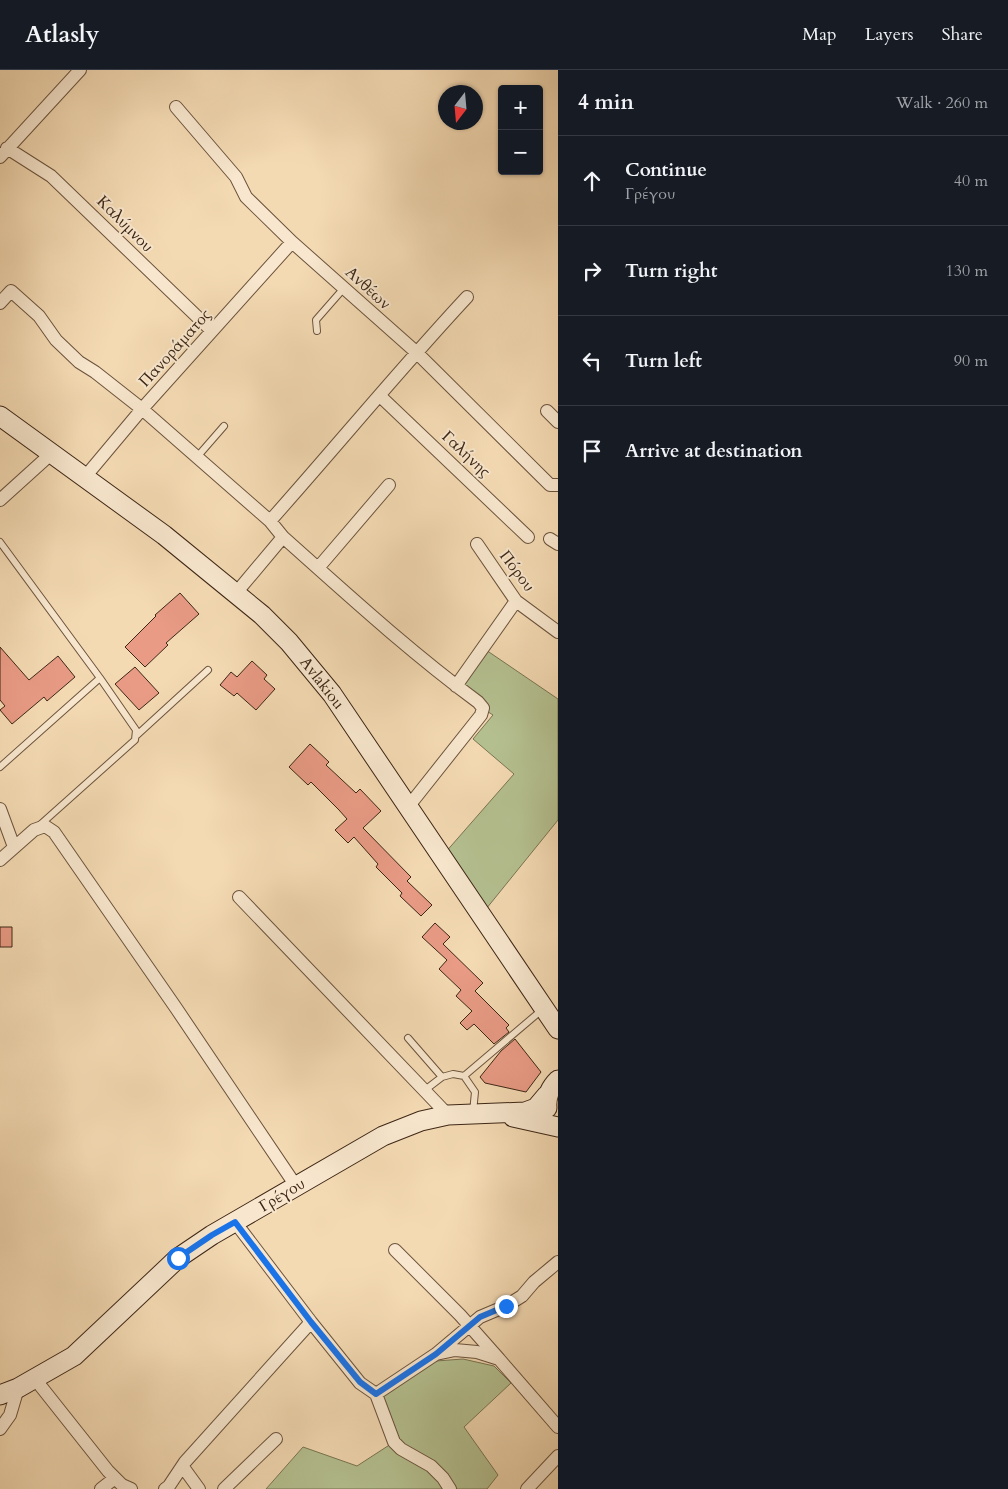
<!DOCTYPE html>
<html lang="en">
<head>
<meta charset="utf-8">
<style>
  :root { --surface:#171b24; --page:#20242c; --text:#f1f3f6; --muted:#9ea1a6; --line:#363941 }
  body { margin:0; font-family:Cardo,serif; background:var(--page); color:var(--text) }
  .controls { position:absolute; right:15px; top:15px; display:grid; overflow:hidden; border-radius:5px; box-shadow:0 1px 4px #0004 }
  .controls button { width:45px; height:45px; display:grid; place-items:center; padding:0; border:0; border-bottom:1px solid var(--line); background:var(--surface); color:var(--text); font:25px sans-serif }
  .compass { position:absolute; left:438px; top:15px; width:45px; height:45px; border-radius:50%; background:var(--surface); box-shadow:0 1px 4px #0004; rotate:196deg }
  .stop { position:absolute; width:15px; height:15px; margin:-11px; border:4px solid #1a73e8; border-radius:50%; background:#fff }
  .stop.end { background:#1a73e8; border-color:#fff; box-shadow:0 1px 5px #0008 }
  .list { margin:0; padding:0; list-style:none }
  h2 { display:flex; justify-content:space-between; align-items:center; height:65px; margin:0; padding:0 20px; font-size:21px }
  h2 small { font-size:16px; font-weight:400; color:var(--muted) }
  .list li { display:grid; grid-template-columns:32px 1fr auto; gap:15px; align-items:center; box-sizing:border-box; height:90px; padding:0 20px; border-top:1px solid var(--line) }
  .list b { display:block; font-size:19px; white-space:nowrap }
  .list p { margin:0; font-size:16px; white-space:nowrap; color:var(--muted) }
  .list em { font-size:16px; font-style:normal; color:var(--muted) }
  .icon { flex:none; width:28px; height:28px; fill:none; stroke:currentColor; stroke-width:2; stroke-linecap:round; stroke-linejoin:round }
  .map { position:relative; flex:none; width:558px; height:1419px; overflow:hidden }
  header { display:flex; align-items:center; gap:30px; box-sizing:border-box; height:70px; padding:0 25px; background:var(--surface); border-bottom:1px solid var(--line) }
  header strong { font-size:24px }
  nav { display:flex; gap:28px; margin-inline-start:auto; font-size:18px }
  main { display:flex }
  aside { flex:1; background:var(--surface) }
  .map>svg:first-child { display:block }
  .green { fill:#b5c191; stroke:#797454 }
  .building { fill:#e99b85; stroke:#3d2616 }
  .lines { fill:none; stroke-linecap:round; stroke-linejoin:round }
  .lane-casing { stroke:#6b533d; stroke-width:8 }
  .street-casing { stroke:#6b533d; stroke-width:14 }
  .secondary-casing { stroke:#3d2616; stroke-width:21 }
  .lane { stroke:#f8e7ce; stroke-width:6 }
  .street { stroke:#f8e7ce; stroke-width:12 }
  .secondary { stroke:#f8e7ce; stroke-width:19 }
  .route { stroke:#1a73e8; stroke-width:6 }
  .labels { text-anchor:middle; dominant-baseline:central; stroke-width:4; stroke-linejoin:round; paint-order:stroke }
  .street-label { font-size:16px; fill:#3d2616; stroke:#f8e7ce }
</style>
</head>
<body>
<header>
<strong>Atlasly</strong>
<nav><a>Map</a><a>Layers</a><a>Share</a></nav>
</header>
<main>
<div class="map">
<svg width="558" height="1419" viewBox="0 0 558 1419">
  <rect width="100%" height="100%" fill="#f4dab3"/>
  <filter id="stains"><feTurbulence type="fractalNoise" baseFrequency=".004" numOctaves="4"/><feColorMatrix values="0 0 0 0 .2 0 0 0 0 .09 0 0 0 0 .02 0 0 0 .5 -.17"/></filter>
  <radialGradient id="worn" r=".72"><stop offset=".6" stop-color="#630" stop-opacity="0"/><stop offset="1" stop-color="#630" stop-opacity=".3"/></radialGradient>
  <path class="green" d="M 486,580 L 558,629 L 558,750 L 482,844 L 444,784 L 514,704 L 473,669 L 493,645 L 457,622 Z
    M 463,1289 L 494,1296 L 511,1313 L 464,1357 L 498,1405 L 487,1419 L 266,1419 L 303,1377 L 357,1396 L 394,1372 L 378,1329 L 436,1291 Z"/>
  <path class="building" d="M 180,523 L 199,544 L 166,573 L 168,575 L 145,597 L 125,577 L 156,546 L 155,545 Z
    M 0,577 L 29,610 L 58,586 L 75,607 L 47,631 L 44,627 L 12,654 L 0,640 L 5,636 L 0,630 Z
    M 252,591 L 267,605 L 264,609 L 275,619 L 256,640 L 237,623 L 234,626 L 220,615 L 231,602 L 237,607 Z
    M 135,597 L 159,623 L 139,640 L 115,614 Z
    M 310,674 L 329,692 L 326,695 L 356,723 L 360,719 L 381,741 L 363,758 L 411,807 L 407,811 L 432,835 L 421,846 L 400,826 L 402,823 L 376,797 L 378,794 L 354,767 L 348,773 L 335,760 L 347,749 L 339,740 L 311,712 L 308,715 L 289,697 Z
    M 435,853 L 450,867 L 443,874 L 483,913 L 475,921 L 509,955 L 506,958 L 509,962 L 494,974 L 474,954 L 467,960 L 460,953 L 472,941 L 456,926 L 461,920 L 439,899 L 447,890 L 422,867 Z
    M 0,857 L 12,857 L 12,877 L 0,877 Z
    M 515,969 L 541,1002 L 526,1022 L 485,1013 L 480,1007 L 501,981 Z"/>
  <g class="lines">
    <defs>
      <path id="lane" d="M 317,261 L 316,250 L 344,218
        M 197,387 L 224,356
        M 0,472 L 100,608 L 136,660 L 135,670 L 41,754
        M 137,665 L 208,600
        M 0,697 L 100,608
        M 408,968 L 442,1007 L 453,1004 L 464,1006 L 475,1022 L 473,1042
        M 464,1006 L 543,939
        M 425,1020 L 442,1007"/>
      <path id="street" d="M 176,37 L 236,107 L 246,127 L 292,172 L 416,282 L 550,415 L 558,415
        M 7,78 L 51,106 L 212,261
        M 0,87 L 80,0
        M 0,233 L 11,221 L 39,246 L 56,270 L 79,292 L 95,302 L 142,339 L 270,451
        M 380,326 L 528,467
        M 547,341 L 558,352
        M 85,407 L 142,339 L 292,172
        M 0,430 L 52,383
        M 283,467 C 347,524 409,581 478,632 L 483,638 L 481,645 L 408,737
        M 550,469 L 558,474
        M 477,474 L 516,531 L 558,562
        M 318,498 L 389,415
        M 236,523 L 283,467 L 270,451 C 336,377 399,300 467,227
        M 456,616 L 516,531
        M 0,739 L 14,777
        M 0,790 L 34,760 L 45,756 L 54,762 L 176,938 L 296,1116
        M 239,827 L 448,1045
        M 235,1152 L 311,1252 L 360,1313 L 376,1324 L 436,1284 L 455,1280 L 477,1282 L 499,1289 L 558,1357
        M 395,1180 L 460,1245 L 499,1289
        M 436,1284 L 480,1247 L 506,1236 L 522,1226 L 534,1212 L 558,1192
        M 35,1309 L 108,1401 L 122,1415 L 131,1419
        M 376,1324 L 394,1372 L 401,1379 L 431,1396 L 443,1408 L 450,1419
        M 0,1359 L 10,1345 L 18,1318
        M 183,1397 L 199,1419
        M 101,1419 L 115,1408
        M 165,1419 L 169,1416 L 185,1392 L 311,1252
        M 224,1419 L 276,1369
        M 527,1419 L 558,1386"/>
      <path id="secondary" d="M 0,346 L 164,465 L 262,545 L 289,572 L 332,624 L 558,959
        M 547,1038 C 546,1026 550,1018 558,1010
        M 513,1047 L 558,1057
        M 0,1325 L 18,1318 L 74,1286 L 178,1188 L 212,1165 L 383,1066 L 421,1051 L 448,1045 L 525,1042 L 536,1038 L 547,1025"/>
    </defs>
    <use href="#lane" class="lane-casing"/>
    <use href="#street" class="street-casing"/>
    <use href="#secondary" class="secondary-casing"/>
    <use href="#lane" class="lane"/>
    <use href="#street" class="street"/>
    <use href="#secondary" class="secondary"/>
  </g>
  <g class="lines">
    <path class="route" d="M 178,1188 L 212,1165 L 235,1152 L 311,1252 L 360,1312 L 376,1324 L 436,1284 L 480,1247 L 506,1236"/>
  </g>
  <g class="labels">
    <g class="street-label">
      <text transform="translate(125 154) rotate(45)">Καλύμνου</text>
      <text transform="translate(368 218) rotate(42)">Ανθέων</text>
      <text transform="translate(175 278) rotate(-48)">Πανοράματος</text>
      <text transform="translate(466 384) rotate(43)">Γαλήνης</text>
      <text transform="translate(517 501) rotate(53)">Πόρου</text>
      <text transform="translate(322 613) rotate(52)">Avlakiou</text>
      <text transform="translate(282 1125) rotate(-31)">Γρέγου</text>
    </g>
  </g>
  <rect width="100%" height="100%" filter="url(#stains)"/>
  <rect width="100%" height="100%" fill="url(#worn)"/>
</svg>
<div class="controls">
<button>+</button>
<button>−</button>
</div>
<svg class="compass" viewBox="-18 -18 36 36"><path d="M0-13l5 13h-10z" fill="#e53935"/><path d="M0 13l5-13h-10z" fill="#9ea1a6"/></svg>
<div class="stop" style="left:178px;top:1188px"></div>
<div class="stop end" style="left:506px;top:1236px"></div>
</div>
<aside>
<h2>4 min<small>Walk · 260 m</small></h2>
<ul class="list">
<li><svg class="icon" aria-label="ahead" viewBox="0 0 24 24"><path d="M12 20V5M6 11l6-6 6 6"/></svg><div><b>Continue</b><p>Γρέγου</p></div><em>40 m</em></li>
<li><svg class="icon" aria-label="right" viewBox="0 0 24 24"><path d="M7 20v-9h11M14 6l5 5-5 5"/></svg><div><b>Turn right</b></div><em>130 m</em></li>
<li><svg class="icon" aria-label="left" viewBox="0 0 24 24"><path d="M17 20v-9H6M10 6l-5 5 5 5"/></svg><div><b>Turn left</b></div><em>90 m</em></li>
<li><svg class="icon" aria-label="arrive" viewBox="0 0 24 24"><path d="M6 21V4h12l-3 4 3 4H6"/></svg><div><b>Arrive at destination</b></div></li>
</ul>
</aside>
</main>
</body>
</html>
